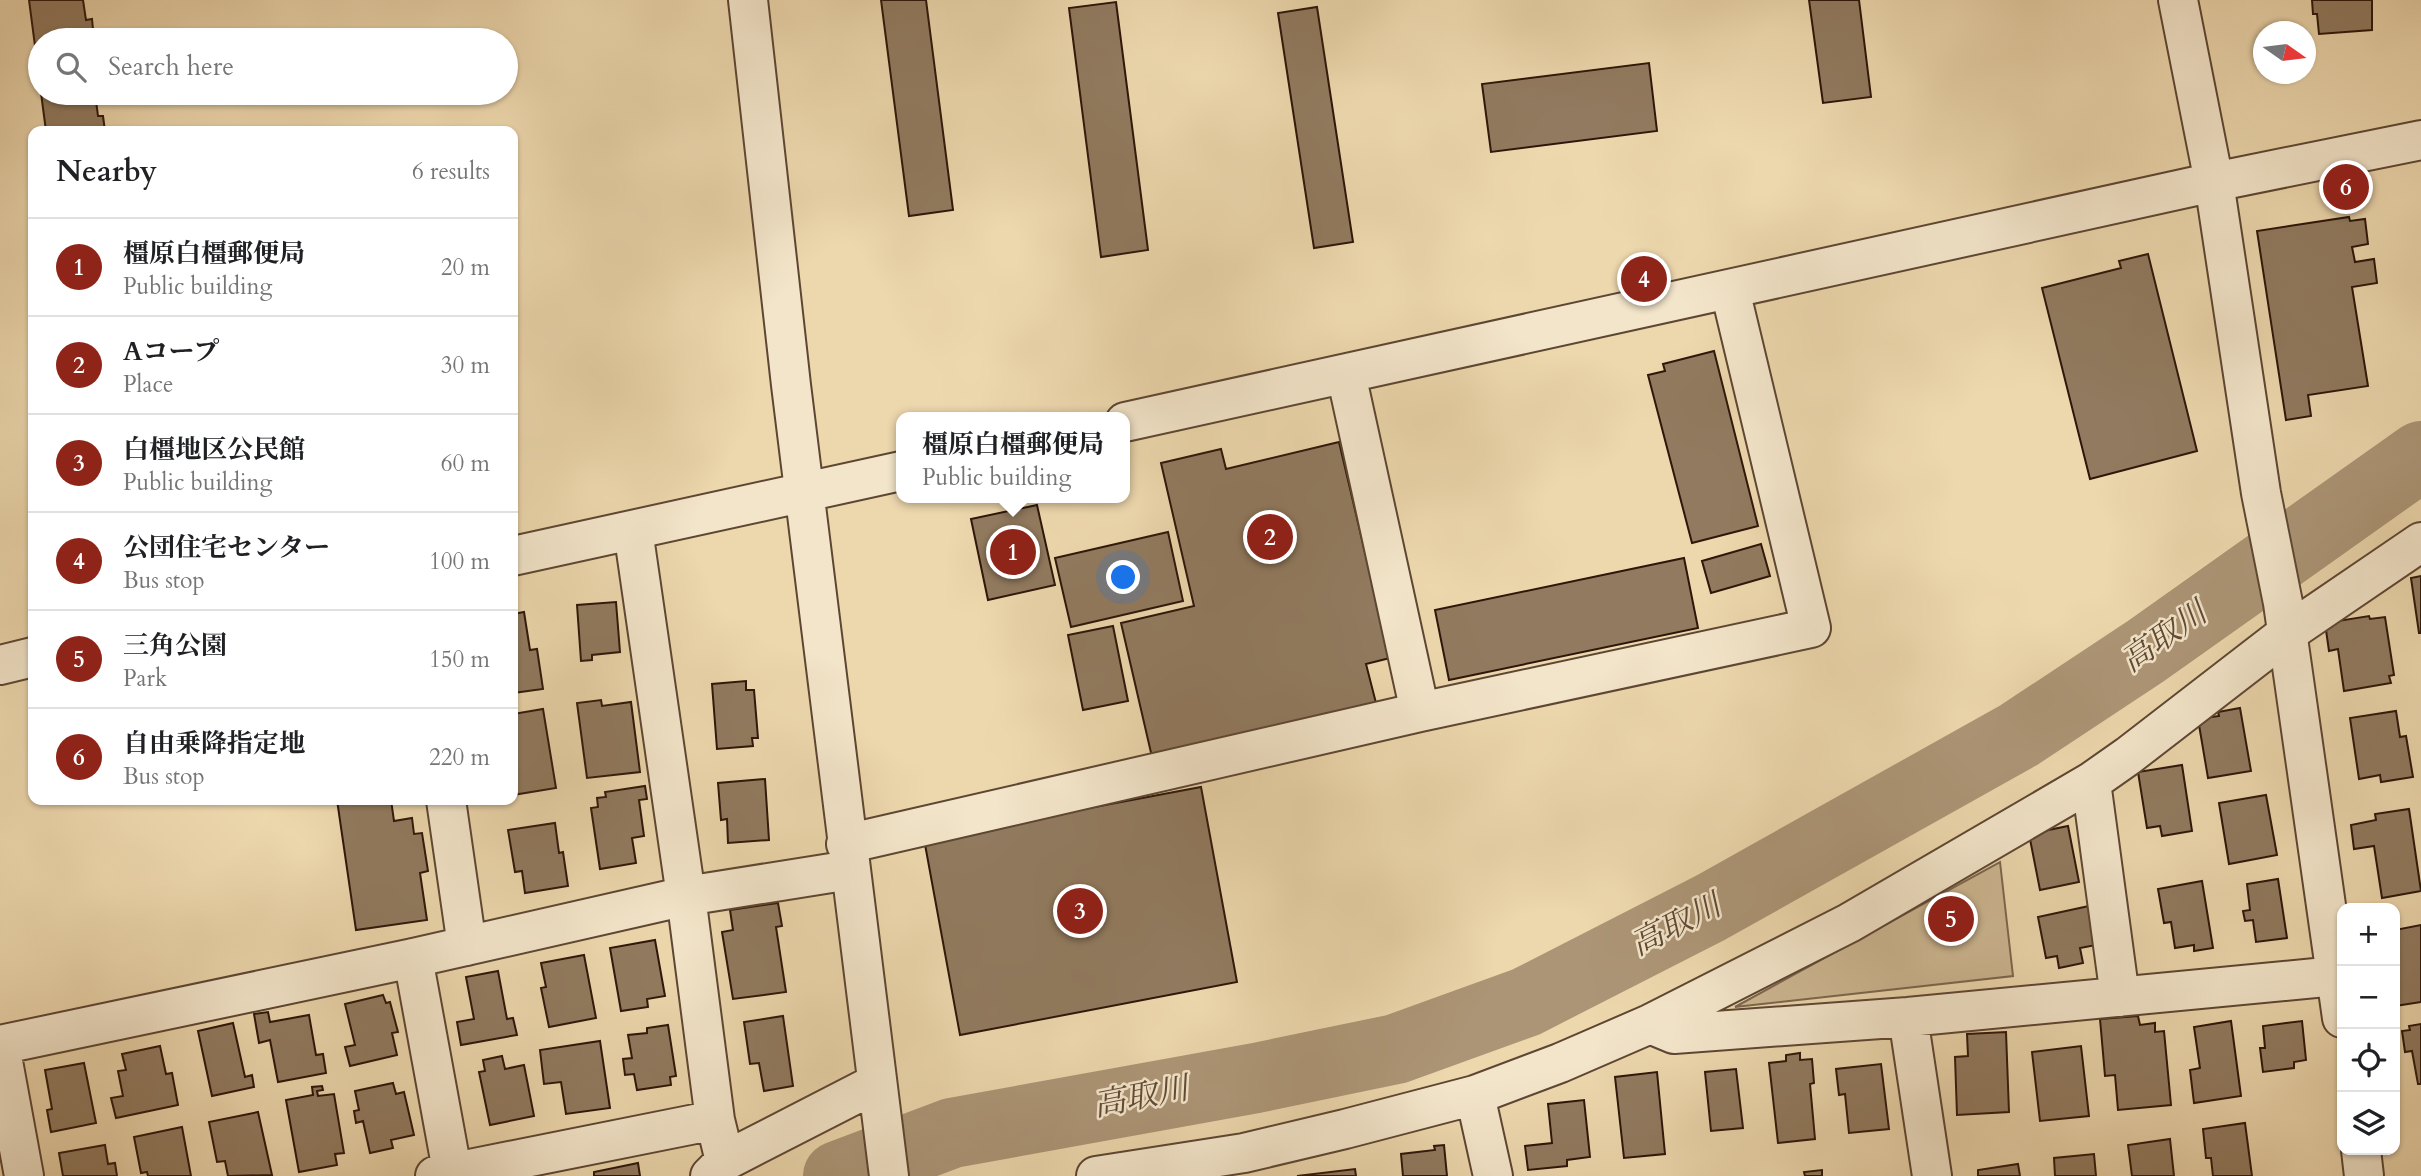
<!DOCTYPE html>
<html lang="en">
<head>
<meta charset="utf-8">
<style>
  :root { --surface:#fff; --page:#f2f2f2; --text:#202124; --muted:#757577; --line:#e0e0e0; --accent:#8f2418 }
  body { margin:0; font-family:Cardo,"Noto Serif JP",serif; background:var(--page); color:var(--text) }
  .controls { position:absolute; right:21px; bottom:21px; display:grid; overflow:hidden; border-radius:14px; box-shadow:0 2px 5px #0004 }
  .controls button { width:63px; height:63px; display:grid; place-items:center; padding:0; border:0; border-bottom:2px solid var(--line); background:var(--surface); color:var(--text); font:35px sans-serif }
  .compass { position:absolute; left:2253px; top:21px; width:63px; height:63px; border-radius:50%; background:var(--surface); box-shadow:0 2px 5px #0004; rotate:104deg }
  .you { position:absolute; left:1124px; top:578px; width:24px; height:24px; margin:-18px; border:5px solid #fff; border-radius:50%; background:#1a73e8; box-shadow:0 0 0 10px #1a73e833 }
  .badge { display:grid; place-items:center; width:46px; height:46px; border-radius:50%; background:var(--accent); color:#fff; font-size:23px; font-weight:700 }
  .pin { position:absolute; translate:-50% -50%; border:4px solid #fff; box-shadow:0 2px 7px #0006 }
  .popup { position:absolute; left:896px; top:412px; width:234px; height:91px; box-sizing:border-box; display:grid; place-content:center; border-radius:14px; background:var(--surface); filter:drop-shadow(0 2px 5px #0005); font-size:23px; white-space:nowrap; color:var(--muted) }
  .popup b { font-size:26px; color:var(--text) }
  .popup::after { content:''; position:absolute; left:50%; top:100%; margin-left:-14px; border:14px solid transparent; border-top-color:var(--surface) }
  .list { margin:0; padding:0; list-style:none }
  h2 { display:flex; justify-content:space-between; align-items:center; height:91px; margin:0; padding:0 28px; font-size:30px }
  h2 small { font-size:23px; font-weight:400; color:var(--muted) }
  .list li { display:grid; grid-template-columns:46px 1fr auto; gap:21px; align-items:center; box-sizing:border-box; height:98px; padding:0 28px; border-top:2px solid var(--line) }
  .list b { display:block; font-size:26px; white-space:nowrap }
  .list p { margin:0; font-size:23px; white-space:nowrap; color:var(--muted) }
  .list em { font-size:23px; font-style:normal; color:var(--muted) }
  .icon { flex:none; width:38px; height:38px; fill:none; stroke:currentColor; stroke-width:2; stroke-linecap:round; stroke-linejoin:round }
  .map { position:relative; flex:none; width:2421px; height:1176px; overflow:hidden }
  .search { position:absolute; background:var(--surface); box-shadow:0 2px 5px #0004; left:28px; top:28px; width:490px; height:77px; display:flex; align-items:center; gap:18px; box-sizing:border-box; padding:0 24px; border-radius:38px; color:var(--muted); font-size:26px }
  .panel { position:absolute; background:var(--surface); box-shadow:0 2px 5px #0004; left:28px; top:126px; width:490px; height:679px; border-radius:14px }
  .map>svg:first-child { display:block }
  .green { fill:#ccb691; stroke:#7c664e; stroke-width:2 }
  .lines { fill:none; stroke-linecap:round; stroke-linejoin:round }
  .river { stroke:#ac9576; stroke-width:70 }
  .building { fill:#917a5f; stroke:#2d160a; stroke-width:2 }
  .minor-casing { stroke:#5d4633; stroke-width:42 }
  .minor { stroke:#f3e5ca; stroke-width:38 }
  .labels { text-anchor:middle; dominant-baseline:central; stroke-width:5; stroke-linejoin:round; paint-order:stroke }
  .water-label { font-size:32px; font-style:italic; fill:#604935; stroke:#f3e5ca }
</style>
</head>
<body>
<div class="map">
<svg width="2421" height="1176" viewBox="0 0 2421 1176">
  <rect width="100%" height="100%" fill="#edd7ad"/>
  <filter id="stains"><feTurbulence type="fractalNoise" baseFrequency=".00286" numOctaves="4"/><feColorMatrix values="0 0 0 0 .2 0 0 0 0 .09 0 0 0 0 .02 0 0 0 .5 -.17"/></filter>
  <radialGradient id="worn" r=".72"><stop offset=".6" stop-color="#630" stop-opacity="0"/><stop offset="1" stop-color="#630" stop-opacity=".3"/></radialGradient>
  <path class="green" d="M 2000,862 L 2013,976 L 1735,1007 Z"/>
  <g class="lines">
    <path class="river" d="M 838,1176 L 952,1133 L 1256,1078 L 1396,1049 L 1526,1002 L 1710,908 L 2019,735 L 2146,651 L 2421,456"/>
  </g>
  <path class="building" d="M 29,0 L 83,0 L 86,20 L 92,19 L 94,40 L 40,40 L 40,84 Z
    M 881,0 L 926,0 L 953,210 L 909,216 Z
    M 1809,0 L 1859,0 L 1871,97 L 1823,103 Z
    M 2312,0 L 2372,0 L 2372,30 L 2319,34 L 2317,14 L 2313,14 Z
    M 1116,2 L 1148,250 L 1101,257 L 1069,8 Z
    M 1317,7 L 1353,242 L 1314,248 L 1278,13 Z
    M 1649,63 L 1657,131 L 1491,152 L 1482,84 Z
    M 41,93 L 95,93 L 98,116 L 103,116 L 105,131 L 46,131 Z
    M 2349,217 L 2350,221 L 2365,219 L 2368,244 L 2352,247 L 2355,262 L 2374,259 L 2377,283 L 2352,287 L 2368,386 L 2308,395 L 2311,416 L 2286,420 L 2257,231 Z
    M 2148,254 L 2197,451 L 2090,479 L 2042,288 L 2121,268 L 2119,261 Z
    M 1714,351 L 1758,526 L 1692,543 L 1648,375 L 1665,371 L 1663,364 Z
    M 1339,442 L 1390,658 L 1366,664 L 1376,703 L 1152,757 L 1121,623 L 1194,606 L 1161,463 L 1221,449 L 1226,469 Z
    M 1037,505 L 1055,585 L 988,600 L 971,519 Z
    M 1168,532 L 1183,601 L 1071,627 L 1055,558 Z
    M 1761,544 L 1770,576 L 1711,593 L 1702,561 Z
    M 1684,558 L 1698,628 L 1449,680 L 1435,610 Z
    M 2421,576 L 2421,633 L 2419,633 L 2411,578 Z
    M 616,602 L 620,652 L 592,655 L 592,660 L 581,661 L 577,605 Z
    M 524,612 L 530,650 L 537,649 L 543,689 L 513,693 L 513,614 Z
    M 2369,616 L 2370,619 L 2385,617 L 2394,675 L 2389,676 L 2391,683 L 2344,691 L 2338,649 L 2329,651 L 2325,623 Z
    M 1113,626 L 1128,701 L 1083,710 L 1068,635 Z
    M 746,681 L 746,690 L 754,690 L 758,738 L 752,738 L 753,746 L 717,749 L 712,684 Z
    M 601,700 L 602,706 L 631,702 L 640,772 L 587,778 L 577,703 Z
    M 2240,708 L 2251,771 L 2208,778 L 2198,719 L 2219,716 L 2218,712 Z
    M 543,709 L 556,788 L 513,795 L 513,714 Z
    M 2396,711 L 2400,737 L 2406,736 L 2413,777 L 2381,782 L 2380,775 L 2359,779 L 2350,718 Z
    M 2182,765 L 2192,831 L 2162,836 L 2160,826 L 2147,828 L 2138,772 Z
    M 765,779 L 769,840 L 728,843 L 727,819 L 721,820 L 718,783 Z
    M 645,786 L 647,799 L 639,800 L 644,836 L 632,838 L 636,863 L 600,869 L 591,808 L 598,807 L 597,798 L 606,797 L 605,792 Z
    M 1201,787 L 1237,982 L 960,1035 L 924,839 Z
    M 2266,795 L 2277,855 L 2229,864 L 2219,803 Z
    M 337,800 L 391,800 L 394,821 L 412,818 L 414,834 L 422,833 L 428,871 L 420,873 L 427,920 L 356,930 Z
    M 2409,809 L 2421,891 L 2382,898 L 2374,846 L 2354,849 L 2351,825 L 2376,820 L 2375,814 Z
    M 555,823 L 559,853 L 563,852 L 568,886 L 525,893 L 522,871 L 515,872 L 508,830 Z
    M 2068,826 L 2079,882 L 2040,890 L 2029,834 Z
    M 2278,879 L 2287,938 L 2256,942 L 2253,920 L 2245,921 L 2243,911 L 2250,910 L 2247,884 Z
    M 2202,881 L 2213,948 L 2194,951 L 2194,945 L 2175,948 L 2171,922 L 2164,923 L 2158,889 Z
    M 778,903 L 782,926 L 776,927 L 786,992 L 733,999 L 722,932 L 733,930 L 730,910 Z
    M 2089,906 L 2096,945 L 2080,948 L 2083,963 L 2059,968 L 2057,956 L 2046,958 L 2038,917 Z
    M 2421,925 L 2421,1002 L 2395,1006 L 2395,930 Z
    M 655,940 L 665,996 L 647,999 L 648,1007 L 621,1011 L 610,948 Z
    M 584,955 L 596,1018 L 549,1027 L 541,988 L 546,987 L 541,963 Z
    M 498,971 L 507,1019 L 513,1018 L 517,1035 L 461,1045 L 457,1022 L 474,1019 L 466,977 Z
    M 383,995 L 386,1003 L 390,1002 L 398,1032 L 392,1033 L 397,1055 L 350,1066 L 345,1047 L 355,1045 L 345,1004 Z
    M 268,1012 L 270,1022 L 309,1015 L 316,1055 L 323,1054 L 326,1073 L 278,1082 L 270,1040 L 259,1043 L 254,1014 Z
    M 783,1016 L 793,1086 L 764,1091 L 759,1063 L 750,1064 L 744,1022 Z
    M 2138,1016 L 2140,1025 L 2155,1023 L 2155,1032 L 2164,1031 L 2171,1105 L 2118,1110 L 2115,1075 L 2105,1076 L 2100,1019 Z
    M 2231,1021 L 2241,1096 L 2194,1103 L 2190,1070 L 2200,1068 L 2194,1027 Z
    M 2302,1021 L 2306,1060 L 2294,1062 L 2294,1068 L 2263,1072 L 2260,1048 L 2265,1048 L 2263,1026 Z
    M 233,1023 L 245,1077 L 252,1075 L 254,1087 L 212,1096 L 198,1031 Z
    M 2421,1024 L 2421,1084 L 2418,1084 L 2412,1051 L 2405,1052 L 2402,1031 L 2410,1030 L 2409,1026 Z
    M 668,1025 L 676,1076 L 670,1077 L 671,1085 L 637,1090 L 634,1074 L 625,1075 L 623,1059 L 632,1058 L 628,1035 L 647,1033 L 647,1028 Z
    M 2006,1032 L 2009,1112 L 1957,1115 L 1955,1057 L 1968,1056 L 1967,1034 Z
    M 600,1041 L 610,1108 L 566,1114 L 561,1082 L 544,1084 L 540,1050 Z
    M 160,1046 L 166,1074 L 172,1073 L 178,1105 L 116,1118 L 111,1098 L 123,1096 L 118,1071 L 126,1070 L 122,1054 Z
    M 2081,1046 L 2089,1116 L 2040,1121 L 2032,1052 Z
    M 1800,1053 L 1800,1060 L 1812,1059 L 1814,1083 L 1810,1084 L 1815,1139 L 1778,1143 L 1769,1063 L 1786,1061 L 1786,1055 Z
    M 502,1056 L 505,1069 L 524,1065 L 534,1116 L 490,1125 L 479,1072 L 485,1071 L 483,1060 Z
    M 84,1063 L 96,1123 L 51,1132 L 47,1110 L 52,1109 L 45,1070 Z
    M 1881,1064 L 1889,1129 L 1849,1133 L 1845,1094 L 1839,1095 L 1836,1069 Z
    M 1736,1069 L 1743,1128 L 1711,1131 L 1705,1072 Z
    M 1657,1072 L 1665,1154 L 1624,1158 L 1615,1077 Z
    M 393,1083 L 396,1094 L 404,1092 L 414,1135 L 391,1140 L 393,1148 L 370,1153 L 363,1121 L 356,1123 L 354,1111 L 359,1110 L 355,1091 Z
    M 322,1086 L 323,1090 L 317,1091 L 318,1096 L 334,1094 L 344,1153 L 335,1154 L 337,1165 L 299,1172 L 286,1100 L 313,1095 L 312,1087 Z
    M 1584,1100 L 1590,1157 L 1567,1160 L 1567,1166 L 1528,1170 L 1525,1146 L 1552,1143 L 1548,1104 Z
    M 258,1112 L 272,1175 L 228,1176 L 225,1161 L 217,1162 L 209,1122 Z
    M 2245,1123 L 2252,1176 L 2213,1176 L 2211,1158 L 2206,1158 L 2203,1129 Z
    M 182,1127 L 191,1176 L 148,1176 L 147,1172 L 141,1173 L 134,1137 Z
    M 2170,1139 L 2174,1176 L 2132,1176 L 2128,1145 Z
    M 105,1145 L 108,1164 L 115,1163 L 117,1176 L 63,1176 L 59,1153 Z
    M 1444,1145 L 1447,1176 L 1403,1176 L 1401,1154 L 1435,1150 L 1434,1146 Z
    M 2094,1154 L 2096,1176 L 2055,1176 L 2054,1158 Z
    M 638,1163 L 640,1176 L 594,1176 L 594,1172 Z
    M 2018,1164 L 2020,1176 L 1978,1176 L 1978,1170 Z
    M 1355,1169 L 1356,1176 L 1297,1176 Z
    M 1822,1170 L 1822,1176 L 1805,1176 L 1804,1172 Z"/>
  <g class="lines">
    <defs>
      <path id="minor" d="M 748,0 L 791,385 L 889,1176
        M 2178,0 L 2214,182 L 2261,493 L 2283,603 L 2342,1018
        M 1346,374 L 1420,712
        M 1125,422 L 2214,182 L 2421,140
        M 633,530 L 686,896 L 715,1120 L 725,1161
        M 513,556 L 901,471
        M 0,665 L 33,657
        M 2091,782 L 2120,997
        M 446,800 L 467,946
        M 846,844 L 1420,712 L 1811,628 L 1730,290
        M 413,958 L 453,1176
        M 1908,1017 L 1932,1176
        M 1650,1024 L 1674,1034 L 1908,1017 L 2336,976
        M 0,1045 L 413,958 L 686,896 L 850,870
        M 0,1045 L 24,1176
        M 1475,1095 L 1493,1176
        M 2361,1150 L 2364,1176
        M 435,1176 L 715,1120
        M 710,1176 L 725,1161 L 877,1083
        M 1096,1176 L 1244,1153 L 1345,1129 L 1475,1095 L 1560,1063 L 1650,1024 L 1849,923 L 2091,782 L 2128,756 L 2286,634 L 2421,542"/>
    </defs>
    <use href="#minor" class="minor-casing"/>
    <use href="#minor" class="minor"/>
  </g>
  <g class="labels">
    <g class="water-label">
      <text transform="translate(2164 637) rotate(-35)">高取川</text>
      <text transform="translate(1676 925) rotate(-27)">高取川</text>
      <text transform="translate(1141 1097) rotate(-11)">高取川</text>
    </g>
  </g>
  <rect width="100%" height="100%" filter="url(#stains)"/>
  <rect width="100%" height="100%" fill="url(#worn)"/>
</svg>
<div class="controls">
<button>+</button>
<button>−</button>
<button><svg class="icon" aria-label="locate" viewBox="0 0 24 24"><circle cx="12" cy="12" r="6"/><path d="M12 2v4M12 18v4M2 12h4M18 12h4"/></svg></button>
<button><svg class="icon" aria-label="layers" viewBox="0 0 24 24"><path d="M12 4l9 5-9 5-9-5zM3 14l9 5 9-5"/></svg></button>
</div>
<svg class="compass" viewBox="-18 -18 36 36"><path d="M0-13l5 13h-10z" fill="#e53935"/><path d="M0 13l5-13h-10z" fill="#757577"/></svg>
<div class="you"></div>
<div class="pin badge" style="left:1013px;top:552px">1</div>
<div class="popup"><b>橿原白橿郵便局</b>Public building</div>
<div class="pin badge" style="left:1270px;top:537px">2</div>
<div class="pin badge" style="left:1080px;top:911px">3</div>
<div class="pin badge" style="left:1644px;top:279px">4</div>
<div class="pin badge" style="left:1951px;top:919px">5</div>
<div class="pin badge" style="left:2346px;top:187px">6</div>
<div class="search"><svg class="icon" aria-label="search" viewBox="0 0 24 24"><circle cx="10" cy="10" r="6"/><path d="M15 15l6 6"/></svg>Search here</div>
<section class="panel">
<h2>Nearby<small>6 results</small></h2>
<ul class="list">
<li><span class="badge">1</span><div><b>橿原白橿郵便局</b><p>Public building</p></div><em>20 m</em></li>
<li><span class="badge">2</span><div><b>Aコープ</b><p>Place</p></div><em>30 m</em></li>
<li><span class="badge">3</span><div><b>白橿地区公民館</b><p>Public building</p></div><em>60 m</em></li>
<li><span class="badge">4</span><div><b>公団住宅センター</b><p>Bus stop</p></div><em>100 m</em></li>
<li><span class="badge">5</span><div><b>三角公園</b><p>Park</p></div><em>150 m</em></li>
<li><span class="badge">6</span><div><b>自由乗降指定地</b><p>Bus stop</p></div><em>220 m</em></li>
</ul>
</section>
</div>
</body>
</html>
